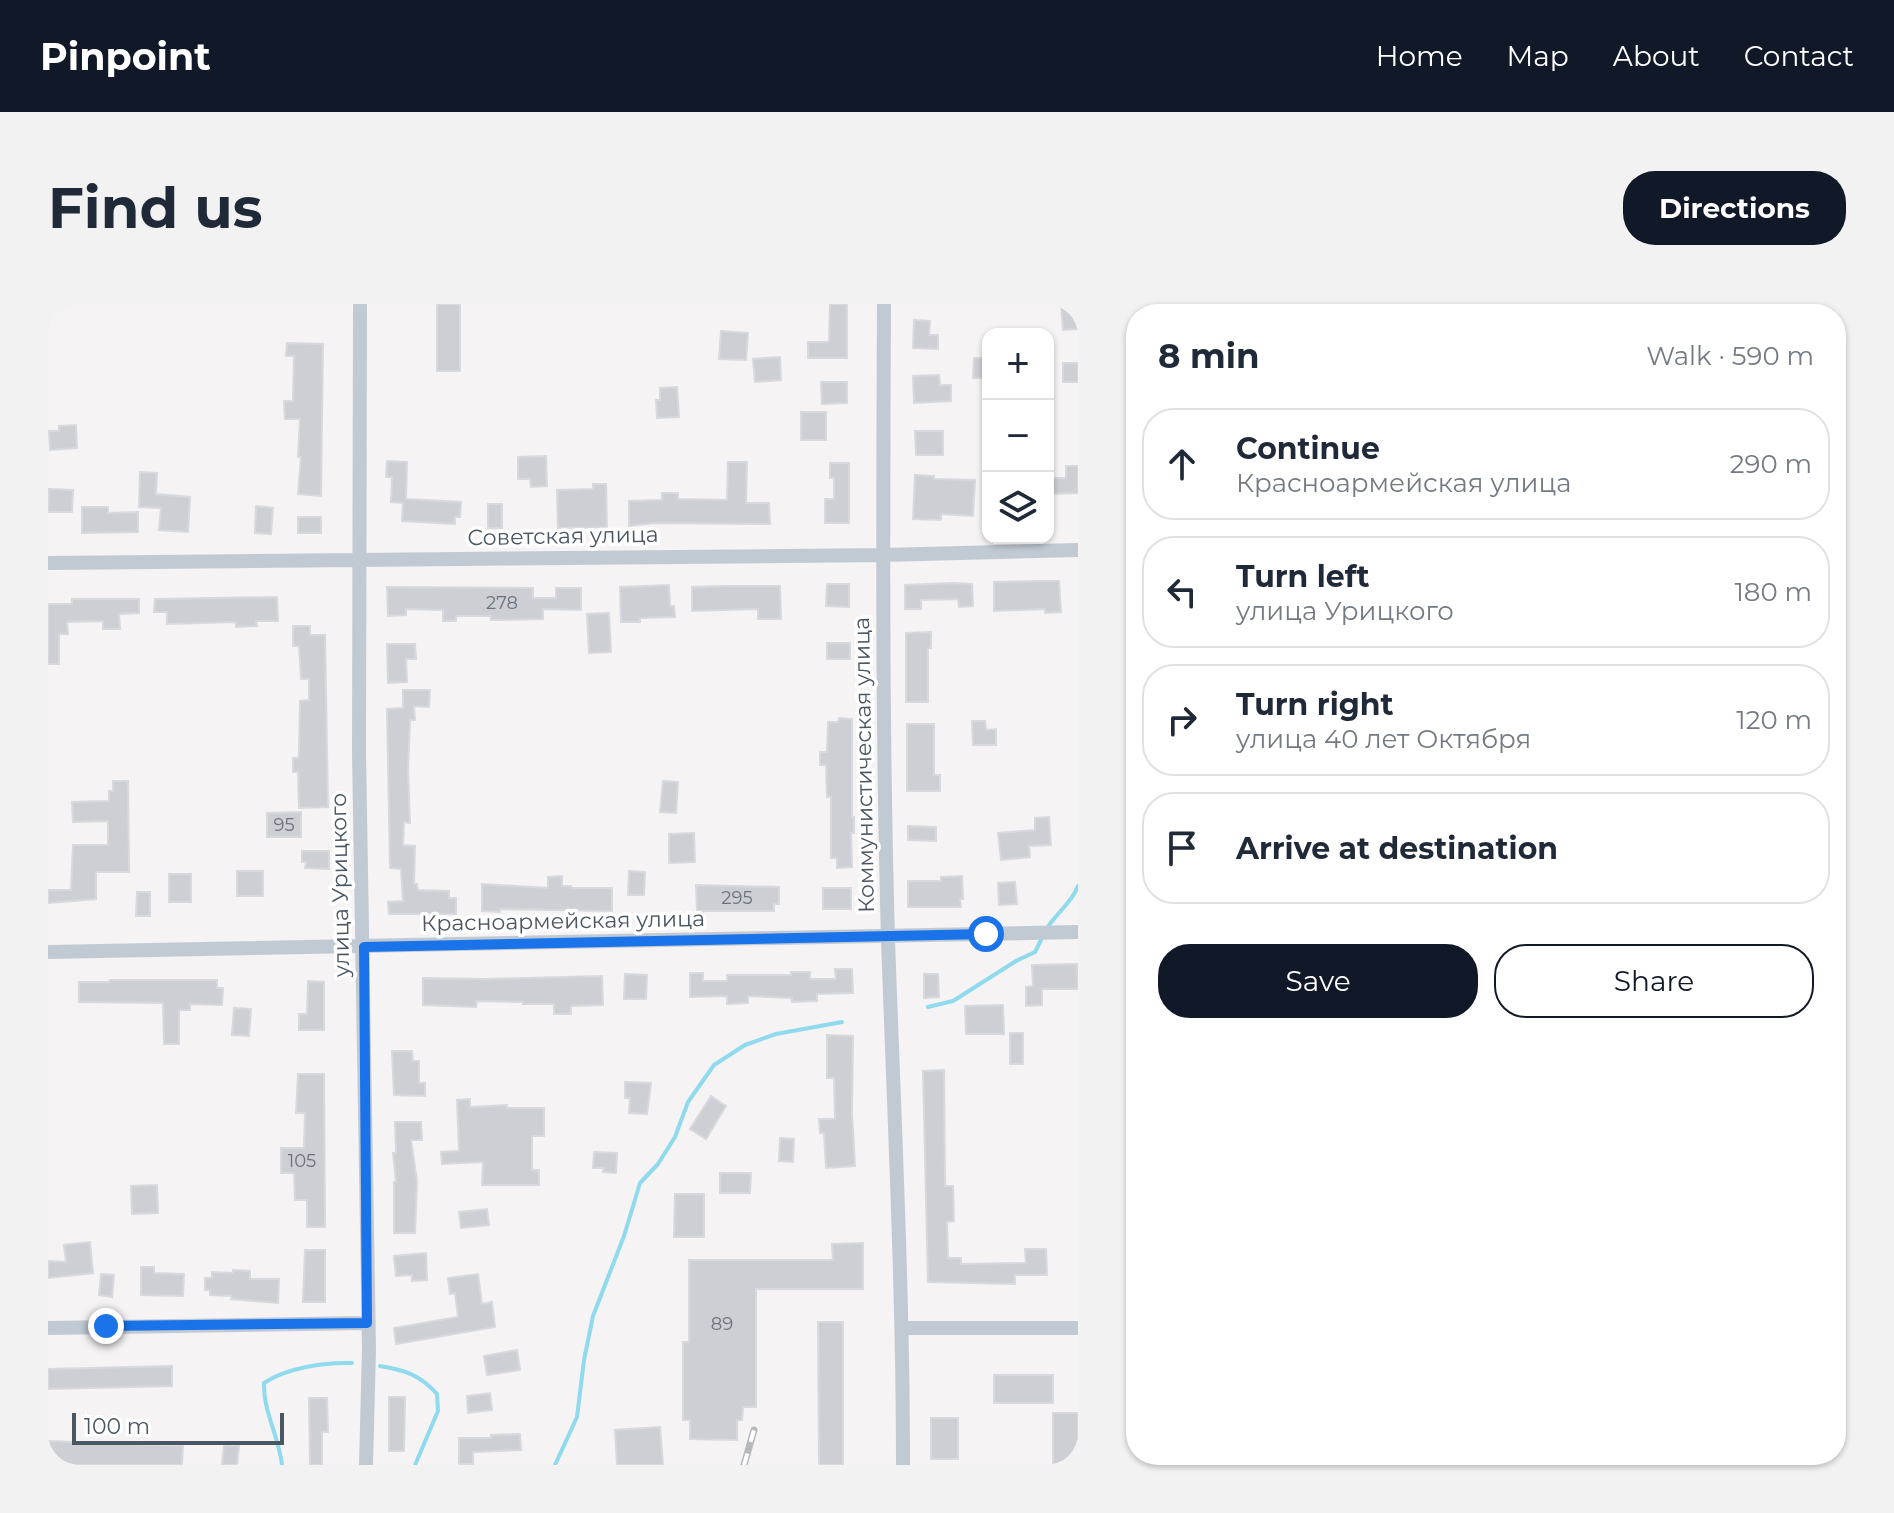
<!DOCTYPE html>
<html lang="en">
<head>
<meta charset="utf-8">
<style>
  :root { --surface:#fff; --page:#f2f2f3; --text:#1f2937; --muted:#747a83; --line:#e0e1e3; --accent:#111827 }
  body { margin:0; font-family:Montserrat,sans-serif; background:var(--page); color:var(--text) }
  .controls { position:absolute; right:24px; top:24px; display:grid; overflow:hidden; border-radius:16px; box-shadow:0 2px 6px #0004 }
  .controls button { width:72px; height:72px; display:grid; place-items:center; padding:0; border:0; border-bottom:2px solid var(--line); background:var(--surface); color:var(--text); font:40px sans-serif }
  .scale { position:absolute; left:24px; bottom:20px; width:212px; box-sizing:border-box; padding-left:8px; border:4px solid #4a5661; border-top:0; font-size:22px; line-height:28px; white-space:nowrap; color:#4a5661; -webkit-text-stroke:6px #fff; paint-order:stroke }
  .stop { position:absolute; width:24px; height:24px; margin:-18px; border:6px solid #1a73e8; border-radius:50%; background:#fff }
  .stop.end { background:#1a73e8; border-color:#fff; box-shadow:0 2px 8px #0008 }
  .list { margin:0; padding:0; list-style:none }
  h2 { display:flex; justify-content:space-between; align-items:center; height:104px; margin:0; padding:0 32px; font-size:34px }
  h2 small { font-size:26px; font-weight:400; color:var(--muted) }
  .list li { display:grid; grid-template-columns:52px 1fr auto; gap:24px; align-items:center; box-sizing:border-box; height:112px; margin:0 16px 16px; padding:0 16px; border:2px solid var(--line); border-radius:32px }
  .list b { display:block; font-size:30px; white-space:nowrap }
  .list p { margin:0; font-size:26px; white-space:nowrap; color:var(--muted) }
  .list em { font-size:26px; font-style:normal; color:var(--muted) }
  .actions { display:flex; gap:16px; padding:24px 32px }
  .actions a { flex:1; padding:18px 0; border:2px solid var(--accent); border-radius:32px; text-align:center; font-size:28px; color:var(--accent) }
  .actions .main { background:var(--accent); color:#fff }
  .icon { flex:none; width:44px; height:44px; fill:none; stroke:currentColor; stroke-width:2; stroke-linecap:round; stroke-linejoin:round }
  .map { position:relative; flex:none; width:1030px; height:1161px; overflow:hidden; border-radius:32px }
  header { display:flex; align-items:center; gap:48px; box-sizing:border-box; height:112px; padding:0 40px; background:var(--accent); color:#fff }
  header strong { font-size:38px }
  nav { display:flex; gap:44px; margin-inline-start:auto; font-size:28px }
  .intro { display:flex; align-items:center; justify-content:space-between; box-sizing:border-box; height:192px; padding:0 48px }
  h1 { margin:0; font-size:56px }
  .button { padding:20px 36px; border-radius:32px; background:var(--accent); color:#fff; font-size:28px; font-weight:700 }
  main { display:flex; gap:48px; padding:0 48px }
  aside { flex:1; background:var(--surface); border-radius:32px; box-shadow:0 2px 6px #0004 }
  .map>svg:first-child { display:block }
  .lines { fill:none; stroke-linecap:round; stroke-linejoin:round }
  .stream { stroke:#90daee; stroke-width:4 }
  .building { fill:#cdcfd5; stroke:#d7d9de; stroke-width:2 }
  .minor { stroke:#c1cad2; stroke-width:14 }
  .rail-casing { stroke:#b5b8bd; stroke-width:7 }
  .rail { stroke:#fff; stroke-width:4; stroke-dasharray:12; stroke-linecap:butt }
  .route { stroke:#1a73e8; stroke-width:10 }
  .labels { text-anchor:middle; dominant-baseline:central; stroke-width:7; stroke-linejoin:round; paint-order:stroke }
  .number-label { font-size:18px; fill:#6b747e }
  .street-label { font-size:22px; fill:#4a5661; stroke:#fff }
</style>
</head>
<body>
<header>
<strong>Pinpoint</strong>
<nav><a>Home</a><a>Map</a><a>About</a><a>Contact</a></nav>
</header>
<div class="intro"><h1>Find us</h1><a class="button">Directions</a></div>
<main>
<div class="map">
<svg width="1030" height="1161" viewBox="0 0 1030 1161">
  <rect width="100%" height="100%" fill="#f5f3f3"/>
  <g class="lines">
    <path class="stream" d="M 998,626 C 1007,610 1024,599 1030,582
      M 880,703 L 905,697 L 968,657 L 987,648 L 994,634
      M 332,1062 C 357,1066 372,1071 389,1090 L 390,1107 L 367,1161
      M 234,1161 C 231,1133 215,1107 216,1079 C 238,1064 277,1058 304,1059
      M 507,1161 L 529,1113 L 536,1056 L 545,1012 L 576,932 L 592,879 L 610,860 L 627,833 L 640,798 L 666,761 L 697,741 L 728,730 L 794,718"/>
  </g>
  <path class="building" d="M 389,0 L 412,0 L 412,67 L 389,67 Z
    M 782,0 L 799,0 L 799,54 L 760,54 L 760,38 L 781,38 Z
    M 1013,0 L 1029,0 L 1030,25 L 1015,26 Z
    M 866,16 L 882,17 L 881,31 L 890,31 L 890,45 L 865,44 Z
    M 673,27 L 700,29 L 698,56 L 671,55 Z
    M 239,39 L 275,40 L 273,192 L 250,190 L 253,153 L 250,153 L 252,115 L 237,115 L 236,97 L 245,97 L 246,52 L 238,52 Z
    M 732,53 L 733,76 L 707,78 L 705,55 Z
    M 926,54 L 940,54 L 940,74 L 925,74 Z
    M 1015,59 L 1030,59 L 1030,78 L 1015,78 Z
    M 891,71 L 892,81 L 903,81 L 903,97 L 866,99 L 865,72 Z
    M 773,78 L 799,78 L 799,99 L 774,100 Z
    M 629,83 L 631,113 L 609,114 L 608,96 L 612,96 L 612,84 Z
    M 753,108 L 778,108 L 778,136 L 753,136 Z
    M 28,121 L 29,144 L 2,146 L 1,127 L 11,127 L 11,122 Z
    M 867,127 L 895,127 L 895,151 L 868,151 Z
    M 498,152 L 499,182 L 483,183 L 482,175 L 470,175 L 470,153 Z
    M 339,157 L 359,158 L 358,195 L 413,198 L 412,213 L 407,213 L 407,220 L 354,217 L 355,199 L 343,198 L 344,173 L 338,173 Z
    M 680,158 L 699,158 L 698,199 L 721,199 L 722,220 L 607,219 L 581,222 L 581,197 L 614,196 L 614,189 L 630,189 L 630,195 L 679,196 Z
    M 782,159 L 801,159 L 801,219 L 777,219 L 777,195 L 786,195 L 786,174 L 782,174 Z
    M 1018,162 L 1030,162 L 1030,189 L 1000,190 L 1000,174 L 1018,174 Z
    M 92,168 L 109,169 L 108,190 L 142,193 L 140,228 L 111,226 L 113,204 L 91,203 Z
    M 867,171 L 886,172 L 886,175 L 927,176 L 925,212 L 893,210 L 893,216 L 865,215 Z
    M 545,180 L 558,180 L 559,223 L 510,224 L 509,186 L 545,185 Z
    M 1,185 L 25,186 L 24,208 L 0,208 Z
    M 440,200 L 454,200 L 454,224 L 440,224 Z
    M 208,202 L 225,204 L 223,230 L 207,229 Z
    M 34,203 L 60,203 L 60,209 L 90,208 L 90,228 L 34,229 Z
    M 250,213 L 273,213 L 273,229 L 250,229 Z
    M 990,277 L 1011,277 L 1013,308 L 997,309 L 997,305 L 946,307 L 946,278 Z
    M 905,279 L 924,280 L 925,302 L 911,303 L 910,295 L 873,296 L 873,305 L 857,305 L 857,281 Z
    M 779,280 L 801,280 L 801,303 L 778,302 Z
    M 621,281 L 622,302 L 626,302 L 627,313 L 592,314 L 592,318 L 573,318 L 572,283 Z
    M 677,282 L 732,282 L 733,315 L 710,315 L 710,305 L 644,307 L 644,283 Z
    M 339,283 L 485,284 L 485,294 L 508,294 L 508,284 L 533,284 L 533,306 L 495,305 L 495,315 L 443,316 L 443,312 L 408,312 L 408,317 L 395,317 L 395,306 L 358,305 L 358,311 L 340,312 Z
    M 229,293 L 230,317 L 208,317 L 209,322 L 188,323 L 188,318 L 119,320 L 119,308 L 106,308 L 107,295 Z
    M 24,295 L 91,295 L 91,309 L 71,310 L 72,325 L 55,325 L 55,317 L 19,318 L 20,330 L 11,330 L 11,360 L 0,360 L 0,300 L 24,300 Z
    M 561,309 L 563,348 L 541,349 L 539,310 Z
    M 245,322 L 262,322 L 262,331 L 277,331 L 280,503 L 251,504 L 250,468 L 245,468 L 245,454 L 250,454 L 251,450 L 252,397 L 261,396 L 261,375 L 253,375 L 251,342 L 245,342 Z
    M 883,328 L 883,344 L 880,344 L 880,398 L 858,398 L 858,329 Z
    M 779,339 L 802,339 L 802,355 L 779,355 Z
    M 339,340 L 367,340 L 368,355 L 358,355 L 359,378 L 340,379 Z
    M 355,386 L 382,386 L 381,403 L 366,402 L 367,416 L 362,416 L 360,467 L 362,519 L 356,518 L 355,541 L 367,542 L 366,580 L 369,580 L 370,586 L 401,587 L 401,594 L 408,594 L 408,610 L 341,610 L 340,598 L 355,597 L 353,565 L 342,564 L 339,405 L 355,404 Z
    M 791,414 L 804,415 L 804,513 L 806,513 L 806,529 L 803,529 L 804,563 L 789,564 L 789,554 L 783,554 L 783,493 L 779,493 L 778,461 L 772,461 L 772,448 L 779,448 L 780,418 L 790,418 Z
    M 924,417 L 937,417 L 938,426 L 948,425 L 948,441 L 925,441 Z
    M 859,420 L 886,420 L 886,471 L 892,471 L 892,487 L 859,487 Z
    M 65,477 L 80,477 L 81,568 L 48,568 L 48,595 L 0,599 L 0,586 L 23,586 L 25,541 L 60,541 L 60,517 L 25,518 L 24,498 L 61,497 L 61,487 L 65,487 Z
    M 615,477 L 630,478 L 628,509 L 612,508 Z
    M 253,508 L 253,533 L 219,533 L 219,509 Z
    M 1001,513 L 1003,541 L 981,542 L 982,553 L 953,556 L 950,529 L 987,526 L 987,514 Z
    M 860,522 L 888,523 L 888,537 L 860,536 Z
    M 646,529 L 647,558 L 621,559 L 621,530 Z
    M 254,547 L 281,547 L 281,565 L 257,564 L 258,558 L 254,558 Z
    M 189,567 L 215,567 L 215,592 L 189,592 Z
    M 581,567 L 597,568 L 596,591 L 580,591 Z
    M 121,570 L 143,570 L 143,598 L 121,598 Z
    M 514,572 L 514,582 L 523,582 L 523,584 L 564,584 L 564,607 L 452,605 L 452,608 L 434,607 L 434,580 L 500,584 L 500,573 Z
    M 914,572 L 915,595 L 912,595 L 913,603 L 860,603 L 860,577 L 893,577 L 893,573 Z
    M 967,578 L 969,600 L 951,601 L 950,579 Z
    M 648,581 L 731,583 L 731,600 L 726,600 L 726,607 L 649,607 Z
    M 775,584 L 803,584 L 803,605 L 775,605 Z
    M 89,588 L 102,588 L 102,612 L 88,612 Z
    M 1029,660 L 1030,685 L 994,685 L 994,701 L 978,702 L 978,683 L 985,682 L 984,661 Z
    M 787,665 L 804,665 L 805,689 L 769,690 L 769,697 L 744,698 L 744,694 L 700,692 L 700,699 L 679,700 L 679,692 L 642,693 L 642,669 L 655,669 L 655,677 L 679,677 L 679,671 L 743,671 L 743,668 L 762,668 L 762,675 L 788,675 Z
    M 577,670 L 599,671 L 598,695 L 576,695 Z
    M 876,670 L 890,670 L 891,693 L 876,694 Z
    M 554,672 L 555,701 L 523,702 L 523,710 L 506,710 L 506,700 L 475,700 L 475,698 L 429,697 L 428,703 L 375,701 L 375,674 L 437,675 Z
    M 62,676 L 169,676 L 169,684 L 175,684 L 174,701 L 142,700 L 142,706 L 131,706 L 131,740 L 116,740 L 115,699 L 31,698 L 31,678 L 61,678 Z
    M 260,677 L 276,678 L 276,726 L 251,726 L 251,710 L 259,710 Z
    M 955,701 L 956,730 L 918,730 L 917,702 Z
    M 186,704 L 203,705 L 201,732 L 184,731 Z
    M 962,729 L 975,729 L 975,760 L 962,760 Z
    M 779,731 L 805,732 L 804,809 L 807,862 L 778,864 L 776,829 L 772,829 L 771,815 L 787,815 L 786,774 L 779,774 Z
    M 344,747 L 364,747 L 365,757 L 371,757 L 371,779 L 377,779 L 377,792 L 346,791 Z
    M 896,766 L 897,882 L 905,882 L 906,917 L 899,918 L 900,954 L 913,954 L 913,960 L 978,959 L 977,945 L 998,945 L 999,971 L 967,971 L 967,980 L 880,978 L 875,767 Z
    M 250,770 L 276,770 L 277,923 L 259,923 L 259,896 L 247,896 L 246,869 L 233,869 L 233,844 L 256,844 L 257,809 L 248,809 Z
    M 577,778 L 603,779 L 599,810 L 581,809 L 582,794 L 577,794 Z
    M 663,792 L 678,802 L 658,835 L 642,825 Z
    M 422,795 L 422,803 L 459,801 L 459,804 L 496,804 L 496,832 L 484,832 L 484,866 L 491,866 L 491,881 L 434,881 L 435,858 L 394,860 L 393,848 L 411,847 L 409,796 Z
    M 347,818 L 373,818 L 374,836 L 363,836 L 369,877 L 367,929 L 346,929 L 346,878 L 348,878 L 345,849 L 348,849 Z
    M 732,834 L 746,835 L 745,858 L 731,857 Z
    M 546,848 L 569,849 L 568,869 L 555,868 L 556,864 L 545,864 Z
    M 672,869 L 703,869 L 702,889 L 672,889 Z
    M 109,881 L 110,909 L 84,910 L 83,882 Z
    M 627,890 L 656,890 L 656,933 L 626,933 Z
    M 439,905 L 441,921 L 413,924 L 411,908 Z
    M 42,938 L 45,969 L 0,974 L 0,957 L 18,958 L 16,941 Z
    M 815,939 L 815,985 L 708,985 L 708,1103 L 695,1103 L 694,1116 L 689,1116 L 689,1136 L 642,1135 L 642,1116 L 635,1116 L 635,1038 L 641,1038 L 641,956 L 785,956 L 784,940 Z
    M 257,946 L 277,946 L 277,998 L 255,998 Z
    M 378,949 L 379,976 L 364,977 L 364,971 L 348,972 L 346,952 Z
    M 93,963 L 106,963 L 106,969 L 136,970 L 135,992 L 93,991 Z
    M 185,966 L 202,967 L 202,975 L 231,975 L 230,999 L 183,995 L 184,992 L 162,991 L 162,986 L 157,986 L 157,974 L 164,974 L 164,968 L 185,969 Z
    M 53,970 L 66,971 L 64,993 L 51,991 Z
    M 430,970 L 434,1000 L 444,998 L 447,1023 L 348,1040 L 346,1024 L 410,1013 L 407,989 L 402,990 L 400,974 Z
    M 770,1018 L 795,1018 L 795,1161 L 771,1161 Z
    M 469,1046 L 472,1066 L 439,1071 L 436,1052 Z
    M 124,1062 L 124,1082 L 0,1085 L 0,1065 Z
    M 946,1071 L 1005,1071 L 1005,1099 L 946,1099 Z
    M 442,1089 L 444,1106 L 420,1109 L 419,1092 Z
    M 341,1093 L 357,1093 L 356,1147 L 341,1147 Z
    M 261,1094 L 279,1094 L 280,1128 L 274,1128 L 274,1161 L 262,1161 Z
    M 1005,1109 L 1030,1109 L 1030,1161 L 1005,1161 Z
    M 883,1114 L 910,1114 L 910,1155 L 883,1155 Z
    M 612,1123 L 615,1161 L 569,1161 L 567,1126 Z
    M 472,1130 L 473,1146 L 425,1148 L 425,1160 L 411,1160 L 411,1134 L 443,1134 L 443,1131 Z
    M 0,1137 L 135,1142 L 134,1161 L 0,1161 Z
    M 176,1141 L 191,1142 L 189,1161 L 174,1161 Z"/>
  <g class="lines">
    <path class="minor" d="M 312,0 L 311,448 L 321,1045 L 318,1161
      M 836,0 C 835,212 834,423 840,635 C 846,810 855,985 855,1161
      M 0,259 L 835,251 L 1030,246
      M 0,648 L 1030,628
      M 0,1024 L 319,1019
      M 855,1024 L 1030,1024"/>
    <defs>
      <path id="rail" d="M 696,1161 L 706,1126"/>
    </defs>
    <use href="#rail" class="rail-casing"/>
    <use href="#rail" class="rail"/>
  </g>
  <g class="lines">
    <path class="route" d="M 58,1022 L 319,1019 L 316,643 L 938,630"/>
  </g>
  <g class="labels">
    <g class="number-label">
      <text x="454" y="299">278</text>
      <text x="236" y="521">95</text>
      <text x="689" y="594">295</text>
      <text x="254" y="857">105</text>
      <text x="674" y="1020">89</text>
    </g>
    <g class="street-label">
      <text transform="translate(515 232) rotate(-1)">Советская улица</text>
      <text transform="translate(816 461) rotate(-91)">Коммунистическая улица</text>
      <text transform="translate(292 581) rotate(-91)">улица Урицкого</text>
      <text transform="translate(515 617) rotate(-1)">Красноармейская улица</text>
    </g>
  </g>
</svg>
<div class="controls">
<button>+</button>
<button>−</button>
<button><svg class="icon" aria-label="layers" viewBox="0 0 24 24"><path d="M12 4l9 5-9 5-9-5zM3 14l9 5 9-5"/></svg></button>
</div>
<div class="scale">100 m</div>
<div class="stop" style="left:938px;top:630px"></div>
<div class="stop end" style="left:58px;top:1022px"></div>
</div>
<aside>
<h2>8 min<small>Walk · 590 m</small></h2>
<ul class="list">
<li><svg class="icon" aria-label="ahead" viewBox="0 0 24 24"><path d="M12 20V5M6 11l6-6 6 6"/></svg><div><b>Continue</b><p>Красноармейская улица</p></div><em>290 m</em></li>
<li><svg class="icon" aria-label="left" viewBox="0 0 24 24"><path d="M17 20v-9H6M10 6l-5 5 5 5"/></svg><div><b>Turn left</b><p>улица Урицкого</p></div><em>180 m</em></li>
<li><svg class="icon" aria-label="right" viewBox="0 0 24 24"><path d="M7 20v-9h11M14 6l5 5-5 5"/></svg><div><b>Turn right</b><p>улица 40 лет Октября</p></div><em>120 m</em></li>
<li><svg class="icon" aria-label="arrive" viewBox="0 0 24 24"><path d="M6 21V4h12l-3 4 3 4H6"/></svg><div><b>Arrive at destination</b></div></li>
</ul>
<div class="actions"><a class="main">Save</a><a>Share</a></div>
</aside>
</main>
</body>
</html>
